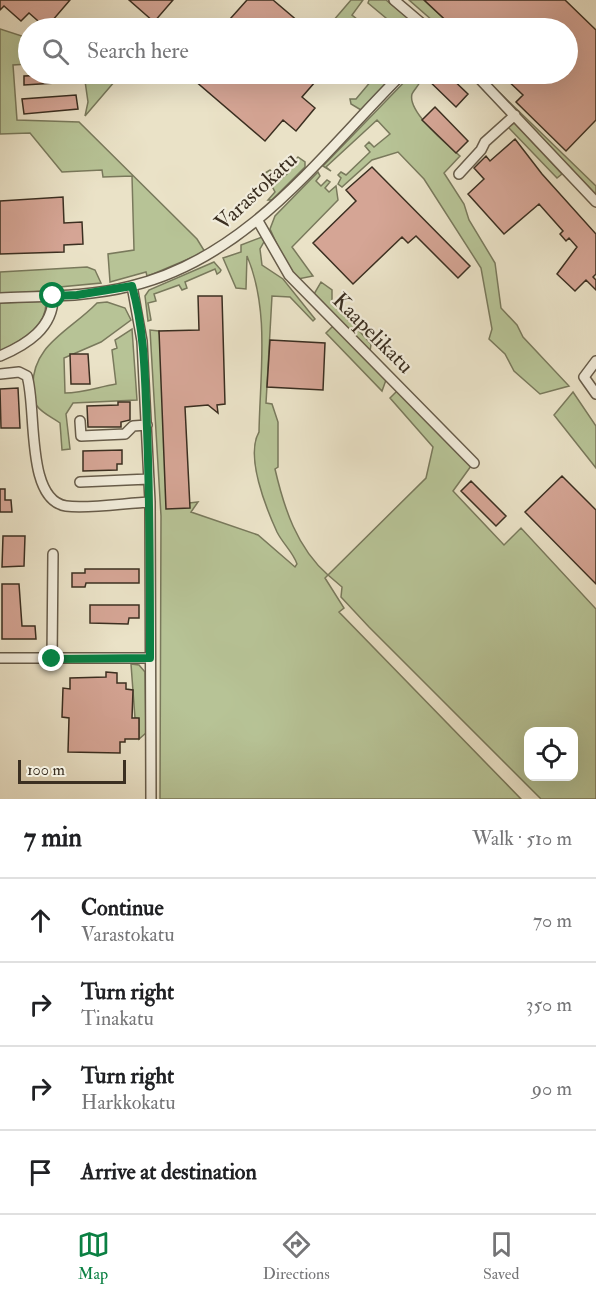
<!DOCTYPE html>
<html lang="en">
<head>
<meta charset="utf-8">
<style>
  :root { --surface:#fff; --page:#f2f2f2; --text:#202124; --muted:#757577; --line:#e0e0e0; --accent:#0b8043 }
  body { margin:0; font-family:"IM FELL Double Pica",serif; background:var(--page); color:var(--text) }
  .controls { position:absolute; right:18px; bottom:18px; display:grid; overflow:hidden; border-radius:12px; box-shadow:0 6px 24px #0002 }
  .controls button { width:54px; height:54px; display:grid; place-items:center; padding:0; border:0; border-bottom:2px solid var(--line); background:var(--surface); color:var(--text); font:30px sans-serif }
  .scale { position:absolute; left:18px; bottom:15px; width:108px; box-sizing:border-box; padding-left:6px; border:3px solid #3b2f21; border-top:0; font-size:16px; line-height:21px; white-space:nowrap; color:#3b2f21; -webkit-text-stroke:4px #f1ecdb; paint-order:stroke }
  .stop { position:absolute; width:18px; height:18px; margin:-14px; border:4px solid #0b8043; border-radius:50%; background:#fff }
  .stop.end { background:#0b8043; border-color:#fff; box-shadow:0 2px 6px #0008 }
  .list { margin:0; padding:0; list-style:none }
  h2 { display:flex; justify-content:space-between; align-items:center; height:78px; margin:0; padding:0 24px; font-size:26px }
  h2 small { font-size:20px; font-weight:400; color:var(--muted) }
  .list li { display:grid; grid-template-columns:39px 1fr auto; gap:18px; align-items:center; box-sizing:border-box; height:84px; padding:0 24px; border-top:2px solid var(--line) }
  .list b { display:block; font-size:22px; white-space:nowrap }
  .list p { margin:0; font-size:20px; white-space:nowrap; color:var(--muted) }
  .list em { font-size:20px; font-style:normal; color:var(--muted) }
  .icon { flex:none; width:33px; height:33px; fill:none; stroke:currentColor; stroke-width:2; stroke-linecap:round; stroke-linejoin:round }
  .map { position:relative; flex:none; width:596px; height:799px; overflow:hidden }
  .search { position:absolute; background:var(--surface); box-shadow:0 6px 24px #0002; left:18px; right:18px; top:18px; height:66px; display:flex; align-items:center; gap:15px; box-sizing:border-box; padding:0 21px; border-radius:33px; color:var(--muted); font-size:22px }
  .sheet { height:414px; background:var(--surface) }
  nav { display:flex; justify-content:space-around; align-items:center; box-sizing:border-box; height:84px; border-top:2px solid var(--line); background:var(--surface); font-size:16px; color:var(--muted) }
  nav a { display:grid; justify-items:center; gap:3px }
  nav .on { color:var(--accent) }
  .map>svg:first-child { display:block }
  .green { fill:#b7c396; stroke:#79795c; stroke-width:1.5; fill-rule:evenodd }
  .building { fill:#d5a595; stroke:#3b2f21; stroke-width:1.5 }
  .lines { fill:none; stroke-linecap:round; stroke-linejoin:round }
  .minor-casing { stroke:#675c4a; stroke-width:12 }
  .minor { stroke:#f1ecdb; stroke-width:9 }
  .route { stroke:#0b8043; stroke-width:8 }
  .labels { text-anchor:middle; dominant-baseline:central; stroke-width:4.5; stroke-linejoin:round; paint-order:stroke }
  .street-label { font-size:22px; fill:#3b2f21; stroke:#f1ecdb }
</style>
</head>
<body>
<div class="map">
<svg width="596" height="799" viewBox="0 0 596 799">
  <rect width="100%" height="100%" fill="#eae2c7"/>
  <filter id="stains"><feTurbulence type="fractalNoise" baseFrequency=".00333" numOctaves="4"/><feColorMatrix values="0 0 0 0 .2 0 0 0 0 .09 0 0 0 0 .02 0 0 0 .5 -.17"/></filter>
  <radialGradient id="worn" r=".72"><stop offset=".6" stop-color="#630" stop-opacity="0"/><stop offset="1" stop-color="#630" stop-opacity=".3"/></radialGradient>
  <path class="green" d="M 351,0 L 363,0 L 352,15 L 368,28 L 327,28 Z
    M 369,0 L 386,0 L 420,28 L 398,28 L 368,3 Z
    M 409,0 L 424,0 L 454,28 L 441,28 Z
    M 0,29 L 28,38 L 28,64 L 13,65 L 17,120 L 79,122 L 197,239 L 205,252 L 153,274 L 147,276 L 146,272 L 110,282 L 108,254 L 134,250 L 132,176 L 103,177 L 102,170 L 62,172 L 30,133 L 0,134 Z
    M 84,74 L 121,74 L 85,116 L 88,102 Z
    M 377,74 L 396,74 L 361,110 L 351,104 L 350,99 L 356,99 Z
    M 412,74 L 415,74 L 420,82 C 418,86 414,90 412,94 C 407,112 448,145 460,156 L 444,173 L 464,204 L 469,220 L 495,263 L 501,308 L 517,325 L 523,337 L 569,386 L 540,394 L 514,371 L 505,354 L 489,339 L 492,329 L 481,268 L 424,179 L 398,152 L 372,160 L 342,187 L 338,184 L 341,178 L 338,175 L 341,172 L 346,175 L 370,152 L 365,146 L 369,142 L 374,147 L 390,134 L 377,120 L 326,167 L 331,171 L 323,166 Z
    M 500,93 L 596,186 L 596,196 Z
    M 514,122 L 562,174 L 557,178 L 508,127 Z
    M 298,157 L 305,162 L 305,167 L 272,200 L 268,200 L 275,192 L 265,173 L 270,170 L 278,181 L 287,174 L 286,171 Z
    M 318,172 L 320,176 L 316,181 L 321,186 L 327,180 L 330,182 L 325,188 L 329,192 L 336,186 L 338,200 L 292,247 L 313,276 L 298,279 L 284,260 L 270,229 L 275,216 Z
    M 262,237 L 265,240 L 260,249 L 262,265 L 283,279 L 315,319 L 313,321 L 290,297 L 272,296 L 266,403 L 272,404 L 278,422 L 278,467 L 275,469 C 284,508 297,548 328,575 L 426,478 L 433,447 L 390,398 L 397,391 L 471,466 L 453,491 L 504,545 L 521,528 L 596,609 L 596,799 L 541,799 L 369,627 L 341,597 L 342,587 L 328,575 L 325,578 L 344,608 L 339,612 L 521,799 L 160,799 L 161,516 L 150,330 L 159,331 L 189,503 L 198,502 L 191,512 L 258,535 L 295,567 L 297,564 C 293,552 283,544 277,532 C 266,508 245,456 259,432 C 260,374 270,310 247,256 L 246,289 L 236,288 L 223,258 L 241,252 L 241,245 ZM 528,732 L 574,732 L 574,776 L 528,776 Z
    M 214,262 L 221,270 L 220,272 L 217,274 L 215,269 L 185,282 L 187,288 L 182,290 L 179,285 L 154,294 L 156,301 L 148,303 L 151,320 L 148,321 L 145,296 L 149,290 Z
    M 87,267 L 95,270 L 101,283 L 49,288 L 45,291 L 0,294 L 0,272 Z
    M 321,282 L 332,290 L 332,301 L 371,344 L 370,352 L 315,297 L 314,294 Z
    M 46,301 C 47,328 21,340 0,352 L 0,303 Z
    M 107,302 L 125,308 L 131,320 L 101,342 L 64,358 L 65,393 C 83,393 98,387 116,384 L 112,350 L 117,348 L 115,340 L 132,329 L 137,400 L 73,403 L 66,414 L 70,449 L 62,450 L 60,423 C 53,418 42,413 37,406 C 33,401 33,395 33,388 C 31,345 70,331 97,303 Z
    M 333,326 L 386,380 L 382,391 L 326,333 Z
    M 573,392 L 596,426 L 596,468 L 554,415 Z
    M 131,664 L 139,665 L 145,672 L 146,733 L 139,739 L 139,719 L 135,718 Z"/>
  <path class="building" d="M 0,0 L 70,0 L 46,28 L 29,13 L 21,21 L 4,6 L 0,10 Z
    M 129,0 L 173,0 L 154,22 Z
    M 247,0 L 273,0 L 306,28 L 222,28 Z
    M 424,0 L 565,0 L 596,30 L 596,120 L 566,151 L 516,102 L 523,95 L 501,74 L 567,74 L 567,28 L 454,28 Z
    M 73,74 L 73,82 L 24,85 L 24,76 Z
    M 187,74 L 322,74 L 302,97 L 315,108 L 296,131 L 283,120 L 265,141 Z
    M 422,74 L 447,74 L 468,94 L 456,107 Z
    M 76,95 L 78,109 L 24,114 L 22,99 Z
    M 435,107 L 468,141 L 456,153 L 422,120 Z
    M 515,139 L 542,174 L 596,234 L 596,274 L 593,277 L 596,280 L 596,290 L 586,280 L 575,291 L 557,274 L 577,247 L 569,238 L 566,241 L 560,234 L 563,231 L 539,204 L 504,234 L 468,194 L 484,179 L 474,168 L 486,156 L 490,161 Z
    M 372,167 L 470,266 L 458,278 L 416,236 L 408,243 L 402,237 L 353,284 L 313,243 L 356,201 L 346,190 Z
    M 63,197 L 64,223 L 82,222 L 83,244 L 64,245 L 64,252 L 0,254 L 0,201 Z
    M 198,296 L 222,296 L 225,404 L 217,405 L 218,413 L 208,405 L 185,407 L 190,508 L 166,509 L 159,331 L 199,330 Z
    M 270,340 L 325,343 L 323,390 L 267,387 Z
    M 70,354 L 88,354 L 90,384 L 71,384 Z
    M 18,388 L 20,428 L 1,428 L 0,389 Z
    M 118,402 L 130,402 L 130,420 L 121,422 L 121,427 L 88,427 L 87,406 L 118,405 Z
    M 122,450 L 122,464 L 117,464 L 117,470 L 83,471 L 83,451 Z
    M 562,476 L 596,510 L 596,584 L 525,512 Z
    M 471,481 L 506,516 L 496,526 L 461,491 Z
    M 0,489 L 5,489 L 5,500 L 11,500 L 12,512 L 0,512 Z
    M 3,536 L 25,536 L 24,566 L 2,567 Z
    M 85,569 L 139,569 L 139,583 L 86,583 L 85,587 L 72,587 L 72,573 L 85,573 Z
    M 2,584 L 19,584 L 22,626 L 35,626 L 36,639 L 2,639 Z
    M 90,605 L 139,605 L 139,618 L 129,618 L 128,624 L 90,623 Z
    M 106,672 L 117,673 L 117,683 L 126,683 L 126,689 L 133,690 L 132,718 L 139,718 L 139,739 L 125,739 L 125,742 L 120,742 L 120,753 L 68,752 L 69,718 L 62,717 L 63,688 L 70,689 L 70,678 L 106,677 Z"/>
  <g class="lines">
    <defs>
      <path id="minor" d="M 394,0 L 427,28
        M 475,74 L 596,202
        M 459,174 L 481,150 L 485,142 L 515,115
        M 258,221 L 289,275 L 474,463
        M 132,286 L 142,341 L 150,502 L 151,799
        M 0,298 C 44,296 88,297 131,286 C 248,258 321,155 402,74
        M 0,356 C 26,345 54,328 53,296
        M 596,361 L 584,377 L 596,394
        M 0,374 L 19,372 L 27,376 C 37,407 25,500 66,506 C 88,509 126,503 150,502
        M 80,421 L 81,436 L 125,434 L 133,426 L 147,425
        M 80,482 L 149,479
        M 0,658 L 150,658
        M 52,659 L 53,554"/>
    </defs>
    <use href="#minor" class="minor-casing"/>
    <use href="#minor" class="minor"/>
  </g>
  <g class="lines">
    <path class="route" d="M 52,659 L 150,658 C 150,581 150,504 147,428 C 145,380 145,332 132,286 L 77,295 L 53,296"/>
  </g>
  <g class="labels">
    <g class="street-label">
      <text transform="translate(256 191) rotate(-43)">Varastokatu</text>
      <text transform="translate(373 333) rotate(45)">Kaapelikatu</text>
    </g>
  </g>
  <rect width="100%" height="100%" filter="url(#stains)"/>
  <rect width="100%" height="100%" fill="url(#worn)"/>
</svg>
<div class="controls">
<button><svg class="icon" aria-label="locate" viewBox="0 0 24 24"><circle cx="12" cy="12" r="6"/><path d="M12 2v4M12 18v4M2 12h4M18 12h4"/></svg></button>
</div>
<div class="scale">100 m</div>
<div class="stop" style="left:53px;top:296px"></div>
<div class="stop end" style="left:52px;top:659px"></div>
<div class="search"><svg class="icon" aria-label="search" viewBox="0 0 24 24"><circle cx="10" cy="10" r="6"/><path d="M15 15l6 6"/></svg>Search here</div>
</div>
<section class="sheet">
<h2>7 min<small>Walk · 510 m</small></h2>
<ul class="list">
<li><svg class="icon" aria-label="ahead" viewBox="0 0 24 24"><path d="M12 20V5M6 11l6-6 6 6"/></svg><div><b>Continue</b><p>Varastokatu</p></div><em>70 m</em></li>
<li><svg class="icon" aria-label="right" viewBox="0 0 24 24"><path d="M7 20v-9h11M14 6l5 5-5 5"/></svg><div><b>Turn right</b><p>Tinakatu</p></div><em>350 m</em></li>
<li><svg class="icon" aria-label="right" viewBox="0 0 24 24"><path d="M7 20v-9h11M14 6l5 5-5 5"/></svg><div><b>Turn right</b><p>Harkkokatu</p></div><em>90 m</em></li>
<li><svg class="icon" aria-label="arrive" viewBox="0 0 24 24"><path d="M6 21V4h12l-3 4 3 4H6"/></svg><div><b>Arrive at destination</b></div></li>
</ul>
</section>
<nav>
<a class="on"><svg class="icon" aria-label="map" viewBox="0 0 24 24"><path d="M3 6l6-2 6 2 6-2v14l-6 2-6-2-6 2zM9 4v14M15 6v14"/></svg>Map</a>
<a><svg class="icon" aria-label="directions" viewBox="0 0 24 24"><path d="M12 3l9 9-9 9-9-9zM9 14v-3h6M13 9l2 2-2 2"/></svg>Directions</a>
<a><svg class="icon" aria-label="saved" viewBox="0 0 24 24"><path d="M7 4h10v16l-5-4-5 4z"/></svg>Saved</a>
</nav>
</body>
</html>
